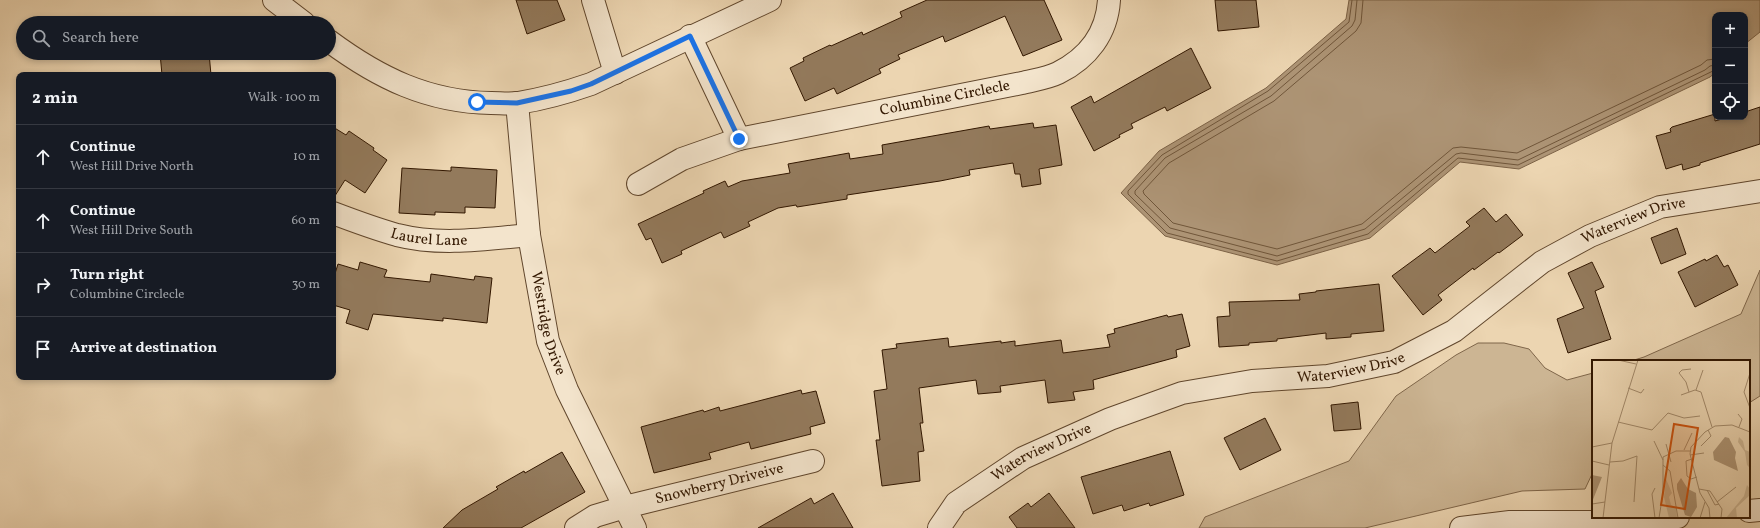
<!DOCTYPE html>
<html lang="en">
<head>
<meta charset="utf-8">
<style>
  :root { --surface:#171b24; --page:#242831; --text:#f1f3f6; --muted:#9ea1a6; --line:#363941 }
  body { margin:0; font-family:Vollkorn,serif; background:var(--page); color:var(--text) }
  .controls { position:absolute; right:12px; top:12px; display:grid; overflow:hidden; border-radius:8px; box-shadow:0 2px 6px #0003 }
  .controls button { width:36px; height:36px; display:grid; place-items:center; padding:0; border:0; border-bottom:1px solid var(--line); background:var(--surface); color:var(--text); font:20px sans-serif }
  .stop { position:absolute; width:12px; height:12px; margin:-9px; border:3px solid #1a73e8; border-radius:50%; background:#fff }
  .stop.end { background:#1a73e8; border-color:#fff; box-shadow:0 1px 4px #0008 }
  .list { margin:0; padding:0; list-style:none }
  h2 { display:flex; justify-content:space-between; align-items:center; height:52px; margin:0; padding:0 16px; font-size:17px }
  h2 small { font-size:13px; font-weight:400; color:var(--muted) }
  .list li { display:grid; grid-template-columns:26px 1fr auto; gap:12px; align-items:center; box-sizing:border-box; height:64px; padding:0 16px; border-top:1px solid var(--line) }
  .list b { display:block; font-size:15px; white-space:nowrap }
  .list p { margin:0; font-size:13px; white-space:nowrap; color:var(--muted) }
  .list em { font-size:13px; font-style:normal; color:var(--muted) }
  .icon { flex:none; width:22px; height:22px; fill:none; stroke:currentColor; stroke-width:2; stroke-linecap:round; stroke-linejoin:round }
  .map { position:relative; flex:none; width:1760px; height:528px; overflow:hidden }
  .search { position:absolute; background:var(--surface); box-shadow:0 2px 6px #0003; left:16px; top:16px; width:320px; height:44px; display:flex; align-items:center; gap:10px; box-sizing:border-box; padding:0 14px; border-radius:22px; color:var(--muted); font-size:15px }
  .panel { position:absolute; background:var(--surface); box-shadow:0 2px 6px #0003; left:16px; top:72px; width:320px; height:308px; border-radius:8px }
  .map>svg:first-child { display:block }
  .green { fill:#ccb593; stroke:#7f664a }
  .water { fill:#ad9475; stroke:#7c6246 }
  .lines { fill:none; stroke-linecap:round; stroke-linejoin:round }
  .shore { stroke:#70563a; stroke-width:1 }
  .building { fill:#937a5c; stroke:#321700 }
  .minor-casing { stroke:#60462c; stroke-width:24 }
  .minor { stroke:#f3e4cc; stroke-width:22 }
  .route { stroke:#1a73e8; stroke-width:5 }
  .labels { text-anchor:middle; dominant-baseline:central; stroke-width:3; stroke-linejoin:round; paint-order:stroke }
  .street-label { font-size:15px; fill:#321700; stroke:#f3e4cc }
  .inset-road { fill:none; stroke:#a2896a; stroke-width:1 }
  .view { fill:#cd4f0a; fill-opacity:0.15; stroke:#cd4f0a; stroke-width:2 }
  .inset-edge { fill:none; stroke:#321700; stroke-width:2 }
</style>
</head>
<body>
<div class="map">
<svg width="1760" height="528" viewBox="0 0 1760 528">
  <rect width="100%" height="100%" fill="#ecd5b1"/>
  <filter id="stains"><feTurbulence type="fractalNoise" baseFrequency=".005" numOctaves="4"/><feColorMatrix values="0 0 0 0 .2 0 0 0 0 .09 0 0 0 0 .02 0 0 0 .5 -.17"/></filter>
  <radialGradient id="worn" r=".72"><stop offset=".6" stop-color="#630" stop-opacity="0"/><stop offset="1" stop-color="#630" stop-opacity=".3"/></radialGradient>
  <path class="green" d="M 1760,270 L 1760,396 L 1749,403 L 1749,361 L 1631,361 L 1644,357 L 1741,314 Z
    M 1478,343 L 1504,343 L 1529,349 L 1545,368 L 1567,380 L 1593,373 L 1593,472 L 1585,489 L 1522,491 L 1365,528 L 1199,528 L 1205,517 L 1349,461 L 1396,396 L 1456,355 Z"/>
  <path class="water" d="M 1349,0 L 1760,0 L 1760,32 L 1745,44 L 1745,15 L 1715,15 L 1715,73 L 1710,77 L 1519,169 L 1460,162 L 1370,238 L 1277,265 L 1165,236 L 1121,193 L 1159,151 L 1266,88 L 1346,19 Z"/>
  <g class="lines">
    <path class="shore" d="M 1352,0 L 1349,22 L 1268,91 L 1162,155 L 1128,191 L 1128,194 L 1167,233 L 1277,261 L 1368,234 L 1458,158 L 1518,165 L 1715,70
      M 1357,0 L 1355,20 L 1352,26 L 1271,96 L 1165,158 L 1135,191 L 1135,194 L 1170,228 L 1277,256 L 1365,229 L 1456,154 L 1461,153 L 1518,160 L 1705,70 L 1710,66 L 1715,65
      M 1363,0 L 1361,23 L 1356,31 L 1274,101 L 1169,163 L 1143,191 L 1144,194 L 1173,223 L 1277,249 L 1362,224 L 1453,148 L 1461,147 L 1517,153 L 1701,65 L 1707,60 L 1715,59"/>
  </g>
  <path class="building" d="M 516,0 L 557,0 L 565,20 L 527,34 Z
    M 927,0 L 1044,0 L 1062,40 L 1023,56 L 1005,16 L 945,42 L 943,36 L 898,55 L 900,59 L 879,69 L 881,73 L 837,94 L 834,88 L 805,101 L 790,68 L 804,61 L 803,58 L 830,45 L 831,46 L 862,32 L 863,35 L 902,17 L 900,12 Z
    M 1215,0 L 1256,0 L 1259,27 L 1218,31 Z
    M 1191,48 L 1211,88 L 1167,111 L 1165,107 L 1131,124 L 1133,128 L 1119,135 L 1120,137 L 1094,151 L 1071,107 L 1091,96 L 1094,103 Z
    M 160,53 L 209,53 L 211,75 L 162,75 Z
    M 1760,107 L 1760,144 L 1700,163 L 1700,165 L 1683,170 L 1682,164 L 1666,169 L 1656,136 L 1671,132 L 1670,129 L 1672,127 L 1715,114 L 1715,121 L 1729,117 L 1745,117 L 1745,112 Z
    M 1033,123 L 1034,128 L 1056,125 L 1062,165 L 1039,169 L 1041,184 L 1022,187 L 1020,174 L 1015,174 L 1013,163 L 969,170 L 970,175 L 940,181 L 847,195 L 847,199 L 797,207 L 796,205 L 778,208 L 748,222 L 750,226 L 724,238 L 721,232 L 681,251 L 682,254 L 662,263 L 651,238 L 646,240 L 638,224 L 704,193 L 703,191 L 725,181 L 728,187 L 742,181 L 790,173 L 788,164 L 849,153 L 850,159 L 883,154 L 882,145 L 989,126 L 990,129 Z
    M 333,127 L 346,135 L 349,131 L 374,148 L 373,150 L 387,160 L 365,193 L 345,180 L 333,199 Z
    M 451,167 L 497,170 L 495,208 L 465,207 L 465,213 L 435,212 L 435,215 L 399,213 L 402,168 L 451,171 Z
    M 1484,208 L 1496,222 L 1506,214 L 1523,235 L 1499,253 L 1498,252 L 1474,270 L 1473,268 L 1438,295 L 1442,300 L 1423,315 L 1392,276 L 1430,248 L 1435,253 L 1470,226 L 1466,222 Z
    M 1677,228 L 1686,254 L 1661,264 L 1651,238 Z
    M 1717,255 L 1724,267 L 1728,265 L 1738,285 L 1695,307 L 1678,272 L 1705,259 L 1706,261 Z
    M 360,262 L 387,270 L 384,277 L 430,282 L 431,274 L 474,280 L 475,276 L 492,278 L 487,323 L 443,318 L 443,321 L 373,314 L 368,330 L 346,323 L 350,310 L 333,305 L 333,280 L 338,264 L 358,270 Z
    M 1592,262 L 1604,287 L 1595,291 L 1611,339 L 1568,353 L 1557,319 L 1584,308 L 1568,273 Z
    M 1379,284 L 1384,331 L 1351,334 L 1351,337 L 1326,339 L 1326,333 L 1277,339 L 1277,341 L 1249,343 L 1249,345 L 1219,347 L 1217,317 L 1230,316 L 1229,302 L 1300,300 L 1299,294 L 1316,292 L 1316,291 Z
    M 1182,314 L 1190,346 L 1176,350 L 1177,357 L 1093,380 L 1094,389 L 1073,392 L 1075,400 L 1048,403 L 1045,380 L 1000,386 L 1001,392 L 978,394 L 976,380 L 919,388 L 923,423 L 920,423 L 924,451 L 918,452 L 920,481 L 882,486 L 876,440 L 880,440 L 874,391 L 887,389 L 882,350 L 897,348 L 896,344 L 948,338 L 949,347 L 1001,341 L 1001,343 L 1015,341 L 1015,346 L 1061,340 L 1063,353 L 1110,347 L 1107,335 L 1115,333 L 1114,329 L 1167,315 L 1168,317 Z
    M 801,390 L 802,394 L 816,391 L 825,423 L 810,427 L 811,434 L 751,449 L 749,442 L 709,453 L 711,459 L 654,473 L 641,427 L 703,410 L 704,412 L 719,407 L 720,411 Z
    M 1358,402 L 1361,429 L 1334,431 L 1331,405 Z
    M 1265,418 L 1281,450 L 1240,470 L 1224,438 Z
    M 1170,451 L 1184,495 L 1150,506 L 1149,503 L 1124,511 L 1122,505 L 1093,514 L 1081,477 Z
    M 562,452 L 585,492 L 521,528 L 443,528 L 462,510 L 498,489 L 496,487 L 524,471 L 525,473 Z
    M 833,493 L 853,528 L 758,528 L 811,498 L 814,504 Z
    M 1049,493 L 1075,528 L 1017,528 L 1009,517 L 1028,503 L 1031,507 Z"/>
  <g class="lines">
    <defs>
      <g id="minor">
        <path d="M 274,0 L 304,23"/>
        <path d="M 593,0 L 615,73"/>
        <path id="s1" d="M 690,36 L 739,139 L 1022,83 C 1034,80 1048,78 1058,73 C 1088,58 1107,33 1109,0"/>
        <path d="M 329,41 C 379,78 428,102 491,103 C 500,103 509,104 518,103 C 543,99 568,92 591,84 L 770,0"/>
        <path id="s2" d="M 517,103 L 529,235 L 548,341 L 567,390 L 635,528"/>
        <path d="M 638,184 L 682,159 L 739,139"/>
        <path id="s3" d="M 333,213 C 354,221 376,229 397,235 C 440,246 486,239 529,235"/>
        <path d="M 1749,511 L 1760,510"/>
        <path id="s4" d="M 576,528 L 595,516 L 625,507 L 813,461"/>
        <path id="s5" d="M 939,528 L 956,503 L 1023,458 L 1110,419 L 1182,393 L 1252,381 L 1328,376 L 1394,362 L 1454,331 L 1542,262 L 1590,236 L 1660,207 L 1760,191"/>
        <path d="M 1461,528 L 1510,522 L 1618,522 L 1678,517"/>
      </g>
    </defs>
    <use href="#minor" class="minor-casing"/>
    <use href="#minor" class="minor"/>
  </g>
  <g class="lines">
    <path class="route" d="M 477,102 L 517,103 L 571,91 L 591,84 L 690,36 L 739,139"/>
  </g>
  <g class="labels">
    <g class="street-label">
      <text stroke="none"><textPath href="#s1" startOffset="324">Columbine Circlecle</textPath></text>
      <text stroke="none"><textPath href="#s5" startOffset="778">Waterview Drive</textPath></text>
      <text stroke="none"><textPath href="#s3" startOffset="100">Laurel Lane</textPath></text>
      <text stroke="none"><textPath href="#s2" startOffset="223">Westridge Drive</textPath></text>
      <text stroke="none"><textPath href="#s5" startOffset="454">Waterview Drive</textPath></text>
      <text stroke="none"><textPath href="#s5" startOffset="130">Waterview Drive</textPath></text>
      <text stroke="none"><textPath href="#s4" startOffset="151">Snowberry Driveive</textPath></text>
    </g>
  </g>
  <g transform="translate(1592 360)">
    <rect width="158" height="158" fill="#ecd5b1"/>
    <path d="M 147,77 L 151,81 L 153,90 L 158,92 L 158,108 L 155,105 L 153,92 L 146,82 ZM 74,119 L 80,133 L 77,137 L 79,145 L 84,147 L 85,158 L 77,158 L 72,137 ZM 155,125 L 158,129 L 158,135 L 144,148 L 145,158 L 134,158 L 152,136 Z" fill="#ccb593"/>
    <path d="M 133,77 L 137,78 L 144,92 L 143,98 L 146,111 L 122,100 L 121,92 ZM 0,115 L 10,117 L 0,142 ZM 89,118 L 96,129 L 104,133 L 105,147 L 99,157 L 93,155 L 85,129 L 85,124 Z" fill="#ad9475"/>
    <path class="inset-road" d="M 26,0 L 44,4M 158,13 L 152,32 L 158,48M 36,28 L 49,33 L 52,29M 104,30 L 111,10M 97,32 L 94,22 L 87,13 L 90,10 L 99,9M 89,35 L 103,30 L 109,32 L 120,67M 146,54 L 150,59 L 147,67M 26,62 L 60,70 L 76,53 L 92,58 L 108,56M 62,81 L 71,100M 74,84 L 79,102M 109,86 L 119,76 L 116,70M 0,87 L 20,83M 92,90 L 100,73M 98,95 L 112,93M 100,99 L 94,101 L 95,116 L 99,119 L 105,117M 0,101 L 17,105M 18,102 L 31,101 L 45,96 L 42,142M 71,105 L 78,111 L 86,158M 107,129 L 118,131 L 130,149 L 129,158M 115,130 L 123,145 L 127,144M 125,142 L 144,127M 0,144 L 13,142M 11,158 L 20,83 L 46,0M 63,158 L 60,134 L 63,128M 67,158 L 71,133 L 71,97 L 84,91 L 98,91M 108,158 L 113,142M 118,158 L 117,148 L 108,133 L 98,94 L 99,87 L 113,72 L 123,66 L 140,65 L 158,72"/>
    <path class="view" d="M 82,64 L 106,68 L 93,149 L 69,145 Z"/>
    <rect width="158" height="158" class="inset-edge"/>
  </g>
  <rect width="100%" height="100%" filter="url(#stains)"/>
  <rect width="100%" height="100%" fill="url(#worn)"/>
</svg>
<div class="controls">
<button>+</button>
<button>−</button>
<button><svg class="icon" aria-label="locate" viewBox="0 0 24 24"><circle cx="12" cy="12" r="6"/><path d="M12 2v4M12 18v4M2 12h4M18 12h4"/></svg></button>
</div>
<div class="stop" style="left:477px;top:102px"></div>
<div class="stop end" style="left:739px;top:139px"></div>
<div class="search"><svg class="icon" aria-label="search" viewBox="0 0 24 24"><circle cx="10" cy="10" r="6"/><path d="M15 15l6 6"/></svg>Search here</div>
<section class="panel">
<h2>2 min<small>Walk · 100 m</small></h2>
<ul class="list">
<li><svg class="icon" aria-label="ahead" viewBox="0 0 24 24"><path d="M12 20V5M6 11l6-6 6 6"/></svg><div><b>Continue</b><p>West Hill Drive North</p></div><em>10 m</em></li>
<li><svg class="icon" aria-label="ahead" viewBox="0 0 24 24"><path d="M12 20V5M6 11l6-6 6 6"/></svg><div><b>Continue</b><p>West Hill Drive South</p></div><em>60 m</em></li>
<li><svg class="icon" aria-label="right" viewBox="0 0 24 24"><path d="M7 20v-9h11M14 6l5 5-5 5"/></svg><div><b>Turn right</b><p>Columbine Circlecle</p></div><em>30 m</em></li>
<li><svg class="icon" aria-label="arrive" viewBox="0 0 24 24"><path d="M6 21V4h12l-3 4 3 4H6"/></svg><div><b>Arrive at destination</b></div></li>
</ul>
</section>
</div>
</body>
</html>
